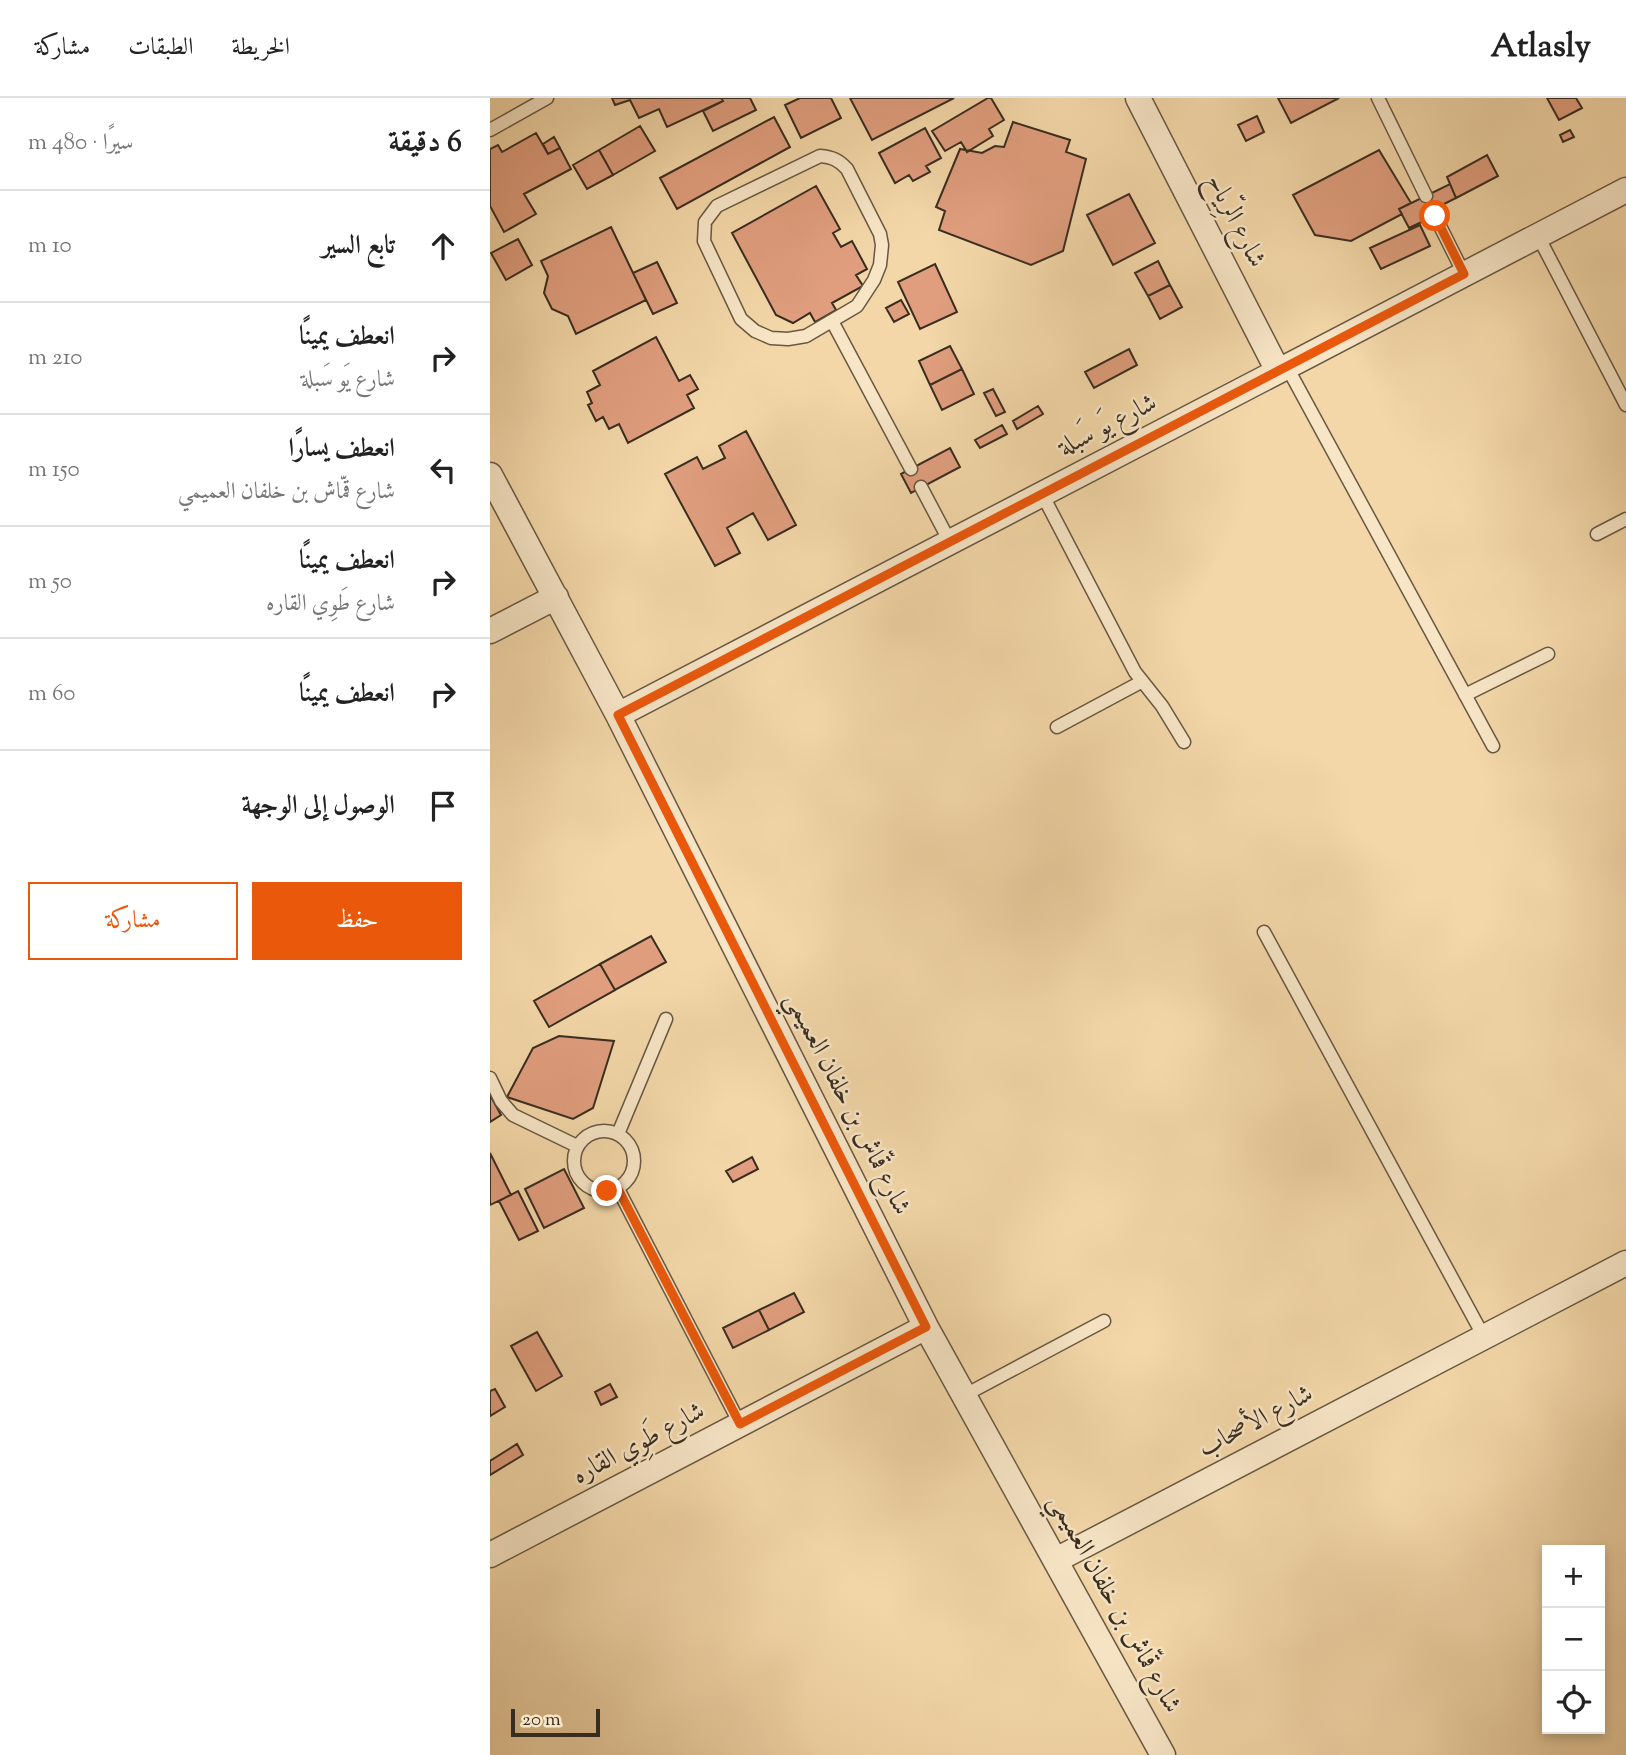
<!DOCTYPE html>
<html lang="ar">
<head>
<meta charset="utf-8">
<style>
  :root { --surface:#fff; --page:#f2f2f2; --text:#222; --muted:#767676; --line:#e0e0e0; --accent:#ea580c }
  body { margin:0; font-family:"Sorts Mill Goudy",Amiri,serif; background:var(--page); color:var(--text); direction:rtl }
  .controls { position:absolute; right:21px; bottom:21px; display:grid; overflow:hidden; border-radius:0px; box-shadow:0 4px 10px #0003 }
  .controls button { width:63px; height:63px; display:grid; place-items:center; padding:0; border:0; border-bottom:2px solid var(--line); background:var(--surface); color:var(--text); font:35px sans-serif }
  .scale { position:absolute; left:21px; bottom:18px; width:89px; box-sizing:border-box; padding-left:7px; border:4px solid #392d20; border-top:0; font-size:19px; line-height:24px; white-space:nowrap; color:#392d20; -webkit-text-stroke:5px #f7e5c6; paint-order:stroke }
  .stop { position:absolute; width:21px; height:21px; margin:-16px; border:5px solid #ea580c; border-radius:50%; background:#fff }
  .stop.end { background:#ea580c; border-color:#fff; box-shadow:0 2px 7px #0008 }
  .list { margin:0; padding:0; list-style:none }
  h2 { display:flex; justify-content:space-between; align-items:center; height:91px; margin:0; padding:0 28px; font-size:30px }
  h2 small { font-size:23px; font-weight:400; color:var(--muted) }
  .list li { display:grid; grid-template-columns:46px 1fr auto; gap:21px; align-items:center; box-sizing:border-box; height:112px; padding:0 28px; border-top:2px solid var(--line) }
  .list b { display:block; font-size:26px; white-space:nowrap }
  .list p { margin:0; font-size:23px; white-space:nowrap; color:var(--muted) }
  .list em { font-size:23px; font-style:normal; color:var(--muted) }
  .actions { display:flex; gap:14px; padding:21px 28px }
  .actions a { flex:1; padding:16px 0; border:2px solid var(--accent); border-radius:0px; text-align:center; font-size:24px; color:var(--accent) }
  .actions .main { background:var(--accent); color:#fff }
  .icon { flex:none; width:38px; height:38px; fill:none; stroke:currentColor; stroke-width:2; stroke-linecap:round; stroke-linejoin:round }
  .map { position:relative; flex:none; width:1136px; height:1657px; overflow:hidden; direction:ltr }
  header { display:flex; align-items:center; gap:42px; box-sizing:border-box; height:98px; padding:0 35px; background:var(--surface); border-bottom:2px solid var(--line) }
  header strong { font-size:33px }
  nav { display:flex; gap:38px; margin-inline-start:auto; font-size:24px }
  main { display:flex }
  aside { flex:1; background:var(--surface) }
  .map>svg:first-child { display:block }
  .building { fill:#e09e7e; stroke:#392d20; stroke-width:2 }
  .lines { fill:none; stroke-linecap:round; stroke-linejoin:round }
  .lane-casing { stroke:#685842; stroke-width:15 }
  .street-casing { stroke:#685842; stroke-width:27 }
  .lane { stroke:#f7e5c6; stroke-width:12 }
  .street { stroke:#f7e5c6; stroke-width:24 }
  .route { stroke:#ea580c; stroke-width:9 }
  .labels { text-anchor:middle; dominant-baseline:central; stroke-width:5; stroke-linejoin:round; paint-order:stroke }
  .street-label { font-size:26px; fill:#392d20; stroke:#f7e5c6 }
</style>
</head>
<body>
<header>
<strong>Atlasly</strong>
<nav><a>الخريطة</a><a>الطبقات</a><a>مشاركة</a></nav>
</header>
<main>
<div class="map">
<svg width="1136" height="1657" viewBox="0 0 1136 1657">
  <rect width="100%" height="100%" fill="#f3d7a8"/>
  <filter id="stains"><feTurbulence type="fractalNoise" baseFrequency=".00286" numOctaves="4"/><feColorMatrix values="0 0 0 0 .2 0 0 0 0 .09 0 0 0 0 .02 0 0 0 .5 -.17"/></filter>
  <radialGradient id="worn" r=".72"><stop offset=".6" stop-color="#630" stop-opacity="0"/><stop offset="1" stop-color="#630" stop-opacity=".3"/></radialGradient>
  <path class="building" d="M 122,0 L 231,0 L 233,3 L 177,29 L 169,11 L 149,20 L 140,2 L 125,7 Z
    M 231,0 L 260,0 L 266,12 L 223,33 L 213,13 L 233,3 Z
    M 310,0 L 341,0 L 351,20 L 311,40 L 295,7 Z
    M 360,0 L 464,0 L 382,42 Z
    M 498,0 L 501,0 L 514,22 L 499,31 L 503,38 L 477,54 L 471,44 L 455,53 L 442,33 Z
    M 788,0 L 849,0 L 801,25 Z
    M 1057,0 L 1086,0 L 1092,10 L 1069,22 Z
    M 767,18 L 774,34 L 756,43 L 748,27 Z
    M 284,19 L 300,49 L 187,111 L 170,80 Z
    M 523,24 L 580,42 L 576,54 L 596,61 L 573,153 L 541,167 L 449,132 L 455,113 L 446,109 L 470,51 L 492,55 L 505,48 L 514,49 Z
    M 150,28 L 165,53 L 123,77 L 109,52 Z
    M 435,30 L 451,60 L 436,68 L 440,74 L 423,83 L 419,77 L 405,85 L 389,55 Z
    M 1080,32 L 1084,39 L 1073,44 L 1070,37 Z
    M 46,35 L 58,56 L 70,50 L 81,71 L 34,96 L 46,116 L 14,134 L 0,108 L 0,51 L 8,47 L 12,54 Z
    M 64,39 L 70,50 L 58,56 L 53,46 Z
    M 109,52 L 123,77 L 97,91 L 83,67 Z
    M 889,52 L 921,105 L 909,111 L 912,116 L 861,143 L 825,137 L 803,97 Z
    M 997,57 L 1008,78 L 966,100 L 957,79 Z
    M 960,86 L 966,100 L 952,107 L 955,113 L 919,130 L 909,111 Z
    M 326,88 L 350,131 L 343,135 L 351,149 L 362,143 L 377,171 L 366,177 L 373,188 L 342,205 L 346,212 L 325,224 L 320,215 L 303,225 L 286,217 L 242,135 Z
    M 639,96 L 665,145 L 623,167 L 597,117 Z
    M 930,127 L 940,148 L 891,171 L 880,150 Z
    M 121,129 L 156,202 L 86,236 L 78,218 L 62,211 L 54,195 L 58,178 L 51,163 Z
    M 28,141 L 42,167 L 16,182 L 1,155 Z
    M 668,163 L 680,187 L 658,198 L 645,175 Z
    M 167,164 L 187,205 L 163,216 L 143,175 Z
    M 445,166 L 467,214 L 430,231 L 408,184 Z
    M 680,187 L 692,209 L 670,221 L 658,198 Z
    M 411,202 L 419,216 L 404,224 L 396,210 Z
    M 166,239 L 189,283 L 200,277 L 208,291 L 197,297 L 204,310 L 138,345 L 129,326 L 119,331 L 113,319 L 106,323 L 98,307 L 102,305 L 97,294 L 110,287 L 103,273 Z
    M 460,248 L 472,271 L 440,287 L 429,263 Z
    M 639,251 L 647,267 L 604,290 L 595,274 Z
    M 472,271 L 484,296 L 452,312 L 440,287 Z
    M 503,291 L 515,314 L 506,318 L 494,295 Z
    M 548,308 L 553,316 L 527,331 L 523,323 Z
    M 512,327 L 517,336 L 490,350 L 485,342 Z
    M 256,333 L 306,427 L 278,442 L 263,415 L 237,430 L 250,455 L 225,468 L 175,376 L 207,359 L 213,371 L 235,360 L 229,348 Z
    M 460,350 L 470,369 L 421,395 L 411,376 Z
    M 161,838 L 176,864 L 125,892 L 110,866 Z
    M 110,866 L 125,892 L 59,929 L 44,903 Z
    M 69,938 L 124,943 L 103,1010 L 83,1021 L 17,999 L 43,950 Z
    M 0,997 L 11,1017 L 0,1024 Z
    M 0,1055 L 21,1097 L 0,1107 Z
    M 262,1059 L 268,1071 L 243,1084 L 236,1073 Z
    M 74,1071 L 94,1110 L 54,1130 L 35,1091 Z
    M 28,1093 L 48,1133 L 29,1142 L 9,1103 Z
    M 304,1195 L 314,1214 L 279,1232 L 269,1212 Z
    M 269,1212 L 279,1232 L 243,1250 L 233,1230 Z
    M 47,1234 L 72,1278 L 46,1293 L 21,1248 Z
    M 120,1286 L 127,1299 L 111,1307 L 105,1294 Z
    M 5,1291 L 15,1309 L 0,1318 L 0,1293 Z
    M 27,1346 L 33,1357 L 0,1377 L 0,1363 Z"/>
  <g class="lines">
    <defs>
      <path id="lane" d="M 888,0 L 936,98
        M 0,32 L 57,0
        M 330,58 C 342,59 349,62 357,71 L 390,136 L 392,147 L 390,167 L 384,182 L 367,208 L 316,238 L 298,241 L 281,240 L 265,233 L 251,221 L 214,143 L 215,124 L 227,108 Z
        M 945,118 L 974,176
        M 1048,138 L 1136,307
        M 342,223 L 421,371
        M 797,269 L 1003,648
        M 431,389 L 460,444
        M 552,396 L 645,574 L 672,608 L 694,644
        M 1107,436 L 1136,421
        M 975,597 L 1058,556
        M 567,629 L 651,584
        M 774,834 L 994,1239
        M 0,980 L 11,1003 L 23,1017 L 87,1048
        M84 1063a30 30 0 1 1 60 0a30 30 0 1 1-60 0Z
        M 128,1036 L 176,921
        M 127,1089 L 250,1326
        M 475,1297 L 614,1223"/>
      <path id="street" d="M 648,0 L 788,273
        M 0,377 L 128,617 L 436,1229 L 673,1657
        M 0,533 L 66,499
        M 128,617 L 1136,92
        M 0,1457 L 436,1229
        M 566,1462 L 1136,1165"/>
    </defs>
    <use href="#lane" class="lane-casing"/>
    <use href="#street" class="street-casing"/>
    <use href="#lane" class="lane"/>
    <use href="#street" class="street"/>
  </g>
  <g class="lines">
    <path class="route" d="M 117,1093 L 127,1089 L 250,1326 L 436,1229 L 128,617 L 974,176 L 945,118"/>
  </g>
  <g class="labels">
    <g class="street-label">
      <text transform="translate(745 123) rotate(63)">شارع الرِّياح</text>
      <text transform="translate(618 328) rotate(-27)">شارع يَو سَبلة</text>
      <text transform="translate(357 1006) rotate(63)">شارع قمّاش بن خلفان العميمي</text>
      <text transform="translate(766 1324) rotate(-28)">شارع الأصحاب</text>
      <text transform="translate(149 1346) rotate(-28)">شارع طَوِي القاره</text>
      <text transform="translate(624 1506) rotate(61)">شارع قمّاش بن خلفان العميمي</text>
    </g>
  </g>
  <rect width="100%" height="100%" filter="url(#stains)"/>
  <rect width="100%" height="100%" fill="url(#worn)"/>
</svg>
<div class="controls">
<button>+</button>
<button>−</button>
<button><svg class="icon" aria-label="locate" viewBox="0 0 24 24"><circle cx="12" cy="12" r="6"/><path d="M12 2v4M12 18v4M2 12h4M18 12h4"/></svg></button>
</div>
<div class="scale">20 m</div>
<div class="stop" style="left:945px;top:118px"></div>
<div class="stop end" style="left:117px;top:1093px"></div>
</div>
<aside>
<h2>6 دقيقة<small>سيرًا · 480 m</small></h2>
<ul class="list">
<li><svg class="icon" aria-label="ahead" viewBox="0 0 24 24"><path d="M12 20V5M6 11l6-6 6 6"/></svg><div><b>تابع السير</b></div><em>10 m</em></li>
<li><svg class="icon" aria-label="right" viewBox="0 0 24 24"><path d="M7 20v-9h11M14 6l5 5-5 5"/></svg><div><b>انعطف يمينًا</b><p>شارع يَو سَبلة</p></div><em>210 m</em></li>
<li><svg class="icon" aria-label="left" viewBox="0 0 24 24"><path d="M17 20v-9H6M10 6l-5 5 5 5"/></svg><div><b>انعطف يسارًا</b><p>شارع قمّاش بن خلفان العميمي</p></div><em>150 m</em></li>
<li><svg class="icon" aria-label="right" viewBox="0 0 24 24"><path d="M7 20v-9h11M14 6l5 5-5 5"/></svg><div><b>انعطف يمينًا</b><p>شارع طَوِي القاره</p></div><em>50 m</em></li>
<li><svg class="icon" aria-label="right" viewBox="0 0 24 24"><path d="M7 20v-9h11M14 6l5 5-5 5"/></svg><div><b>انعطف يمينًا</b></div><em>60 m</em></li>
<li><svg class="icon" aria-label="arrive" viewBox="0 0 24 24"><path d="M6 21V4h12l-3 4 3 4H6"/></svg><div><b>الوصول إلى الوجهة</b></div></li>
</ul>
<div class="actions"><a class="main">حفظ</a><a>مشاركة</a></div>
</aside>
</main>
</body>
</html>
